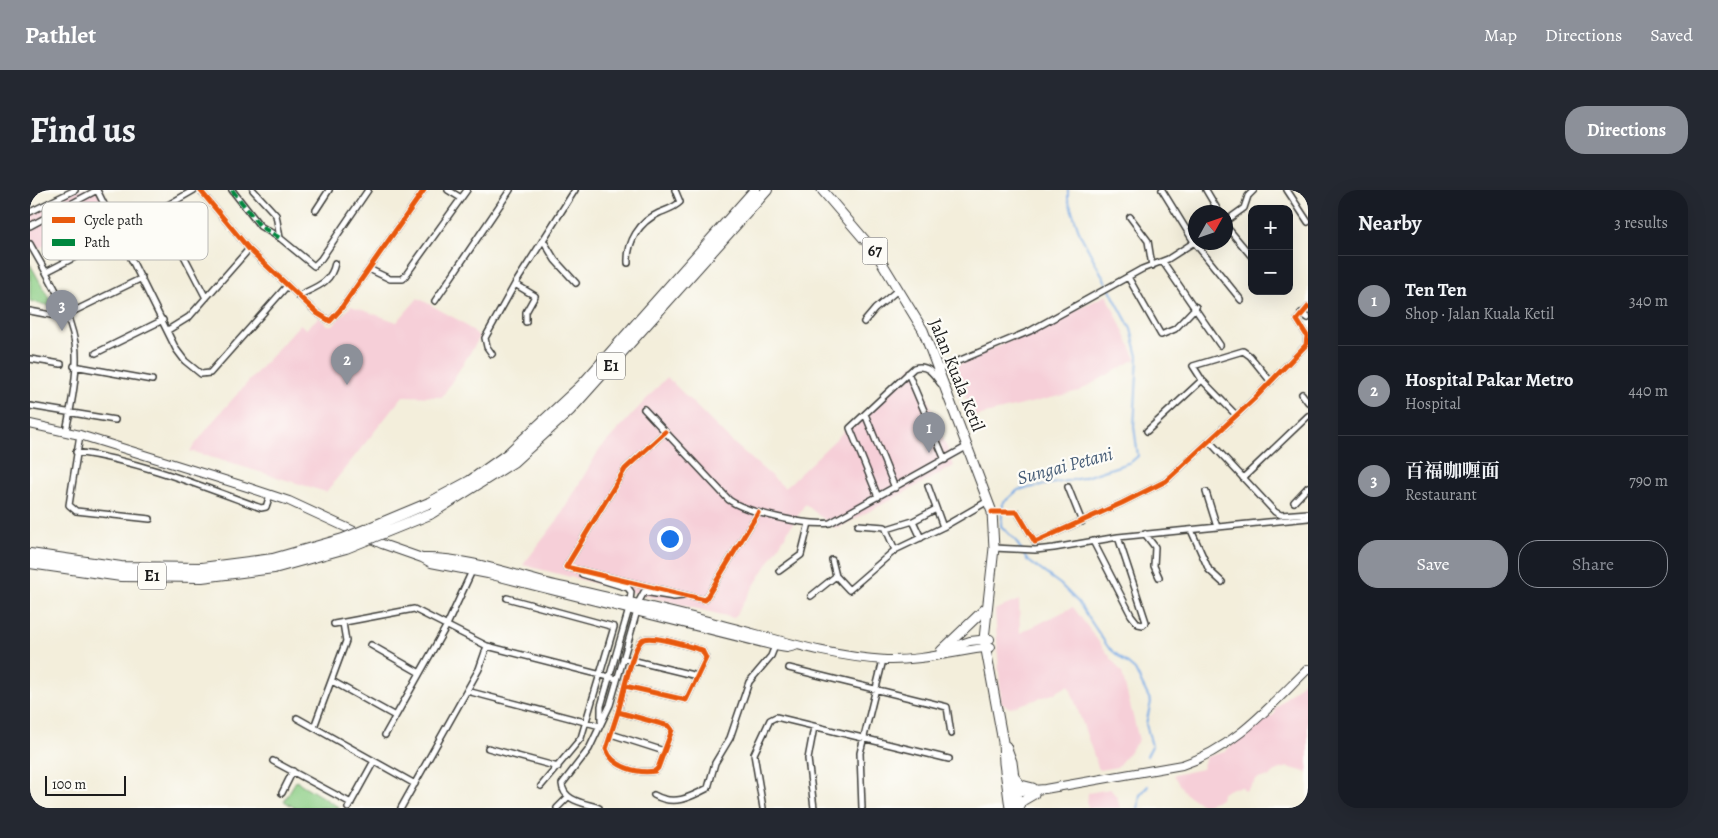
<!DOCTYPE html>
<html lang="en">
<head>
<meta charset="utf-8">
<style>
  :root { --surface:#171b24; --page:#242831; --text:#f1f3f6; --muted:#9ea1a6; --line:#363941; --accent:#8c9099 }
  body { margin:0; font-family:Alegreya,"Noto Serif SC",serif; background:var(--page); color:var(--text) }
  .controls { position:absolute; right:15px; top:15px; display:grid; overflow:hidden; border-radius:10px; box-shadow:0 5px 20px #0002 }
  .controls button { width:45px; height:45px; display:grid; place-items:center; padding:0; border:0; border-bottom:1px solid var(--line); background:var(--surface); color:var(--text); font:25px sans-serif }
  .compass { position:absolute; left:1158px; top:15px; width:45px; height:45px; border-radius:50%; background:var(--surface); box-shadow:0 5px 20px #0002; rotate:50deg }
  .scale { position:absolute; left:15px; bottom:12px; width:81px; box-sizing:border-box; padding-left:5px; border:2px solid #1c1c1c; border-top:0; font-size:14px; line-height:18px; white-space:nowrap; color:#1c1c1c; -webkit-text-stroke:4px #fdfcf7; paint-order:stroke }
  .you { position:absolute; left:639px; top:348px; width:18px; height:18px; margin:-12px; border:4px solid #fff; border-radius:50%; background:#1a73e8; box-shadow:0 0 0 8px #1a73e833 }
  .badge { display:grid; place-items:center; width:32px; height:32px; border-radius:50%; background:var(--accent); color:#fff; font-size:16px; font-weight:700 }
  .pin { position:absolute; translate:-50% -41px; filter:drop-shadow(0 1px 2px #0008) }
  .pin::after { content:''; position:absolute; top:26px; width:18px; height:15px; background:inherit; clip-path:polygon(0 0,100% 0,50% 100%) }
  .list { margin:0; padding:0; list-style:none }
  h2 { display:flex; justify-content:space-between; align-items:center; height:65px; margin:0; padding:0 20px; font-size:21px }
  h2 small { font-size:16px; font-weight:400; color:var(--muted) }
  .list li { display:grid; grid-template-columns:32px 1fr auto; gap:15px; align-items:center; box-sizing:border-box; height:90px; padding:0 20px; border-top:1px solid var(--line) }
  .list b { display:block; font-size:19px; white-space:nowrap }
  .list p { margin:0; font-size:16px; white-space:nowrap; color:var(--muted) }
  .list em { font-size:16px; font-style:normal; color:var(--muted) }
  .actions { display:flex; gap:10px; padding:15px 20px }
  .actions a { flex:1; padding:11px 0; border:1px solid var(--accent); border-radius:20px; text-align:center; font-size:18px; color:var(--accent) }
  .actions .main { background:var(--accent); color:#fff }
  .map { position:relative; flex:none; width:1278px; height:618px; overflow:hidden; border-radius:20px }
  header { display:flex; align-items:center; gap:30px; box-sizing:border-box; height:70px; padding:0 25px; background:var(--accent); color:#fff }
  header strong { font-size:24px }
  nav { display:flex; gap:28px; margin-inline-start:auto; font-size:18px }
  .intro { display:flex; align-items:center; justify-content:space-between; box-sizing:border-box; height:120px; padding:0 30px }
  h1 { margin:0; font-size:35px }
  .button { padding:12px 22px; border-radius:20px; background:var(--accent); color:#fff; font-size:18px; font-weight:700 }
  main { display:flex; gap:30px; padding:0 30px }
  aside { flex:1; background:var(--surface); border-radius:20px; box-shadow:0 5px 20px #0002 }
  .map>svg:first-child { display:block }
  .built { fill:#f6cfd8 }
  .green { fill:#8dce86; stroke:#547551 }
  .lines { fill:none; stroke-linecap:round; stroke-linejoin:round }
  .stream { stroke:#79abe5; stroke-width:2 }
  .minor-casing { stroke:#3c3c39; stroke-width:8 }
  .secondary-casing { stroke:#3c3c39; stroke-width:10 }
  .primary-casing { stroke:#3c3c39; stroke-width:11 }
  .motorway-casing { stroke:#3c3c39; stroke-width:12 }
  .minor { stroke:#fff; stroke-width:5 }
  .secondary { stroke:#fff; stroke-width:8 }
  .primary { stroke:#fff; stroke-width:9 }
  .motorway { stroke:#fff; stroke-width:10 }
  .motorway-bridge-casing { stroke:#3c3c39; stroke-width:12; stroke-linecap:butt }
  .motorway-bridge { stroke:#fff; stroke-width:10 }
  .quiet { stroke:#00873e; stroke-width:4; stroke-dasharray:8 4; stroke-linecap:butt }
  .cycleway-casing { stroke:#fdfcf7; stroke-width:8 }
  .cycleway { stroke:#e8590c; stroke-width:5 }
  .labels { text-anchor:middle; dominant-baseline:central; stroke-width:4.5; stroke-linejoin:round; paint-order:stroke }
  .shield { fill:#fdfcf7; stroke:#605f5e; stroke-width:1 }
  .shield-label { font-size:16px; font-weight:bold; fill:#1c1c1c }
  .street-label { font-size:18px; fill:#1c1c1c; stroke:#fdfcf7 }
  .water-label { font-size:19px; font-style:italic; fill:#465c76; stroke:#fdfcf7 }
  .key { fill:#fdfcf7; stroke:#bab9b5; stroke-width:1 }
  .key-label { font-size:14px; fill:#1c1c1c }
</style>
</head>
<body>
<header>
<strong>Pathlet</strong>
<nav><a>Map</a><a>Directions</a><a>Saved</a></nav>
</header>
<div class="intro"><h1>Find us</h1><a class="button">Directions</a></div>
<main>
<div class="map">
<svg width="1278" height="618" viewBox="0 0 1278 618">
  <rect width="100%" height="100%" fill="#fdfcf7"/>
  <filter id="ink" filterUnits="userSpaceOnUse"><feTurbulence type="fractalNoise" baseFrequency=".02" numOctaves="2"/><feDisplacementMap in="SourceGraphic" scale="10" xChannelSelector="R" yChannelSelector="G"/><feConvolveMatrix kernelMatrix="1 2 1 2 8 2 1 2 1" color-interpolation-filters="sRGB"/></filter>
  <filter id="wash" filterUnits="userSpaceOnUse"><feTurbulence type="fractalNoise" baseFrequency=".0096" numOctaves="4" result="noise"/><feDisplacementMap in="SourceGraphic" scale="20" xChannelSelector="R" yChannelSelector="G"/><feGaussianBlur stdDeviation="1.12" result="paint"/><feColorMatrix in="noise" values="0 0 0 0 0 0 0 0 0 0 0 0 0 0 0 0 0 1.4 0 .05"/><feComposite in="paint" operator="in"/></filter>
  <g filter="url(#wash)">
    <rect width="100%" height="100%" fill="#f3eedb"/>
    <path class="built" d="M 47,0 L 72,0 L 82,21 L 7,59 L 0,45 L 0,23 Z
      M 1077,105 L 1106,169 L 1049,201 L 943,227 L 925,176 Z
      M 388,108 L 430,131 L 450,147 L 412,207 L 373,206 L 296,302 L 160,261 L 184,230 L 270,134 L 276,139 L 289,127 L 297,135 L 303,135 L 321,116 L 367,132 Z
      M 884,174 L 924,276 L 806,339 L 775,314 L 704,428 L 493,375 L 529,328 L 569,260 L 637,187 L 699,249 L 755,298 Z
      M 989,410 L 990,443 L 1043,417 L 1092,483 L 1109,550 L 1087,577 L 1069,580 L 1039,495 L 1023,504 L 980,518 L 971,513 L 965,420 Z
      M 1278,487 L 1278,583 L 1258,577 L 1248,580 L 1238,588 L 1236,587 L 1227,589 L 1217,600 L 1213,601 L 1213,597 L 1202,598 L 1192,603 L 1191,609 L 1172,615 L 1155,603 L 1143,585 L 1172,579 L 1176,567 L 1194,562 L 1238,525 L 1241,527 L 1246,522 L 1243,520 Z
      M 1080,599 L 1087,607 L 1090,618 L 1059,618 L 1057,614 L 1058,603 Z"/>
    <path class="green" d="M 0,74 L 24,117 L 0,111 Z
      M 266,591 L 310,618 L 265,618 L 254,611 Z"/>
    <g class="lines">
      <path class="stream" d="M 1038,0 L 1038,9 L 1050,44 L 1101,139 L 1108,166 L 1104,237 L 1108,266 L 1101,272 L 1052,288 L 988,300 L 973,313 L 971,336 L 986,351 L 997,370 L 1030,394 L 1048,412 L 1078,457 L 1105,480 L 1121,512 L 1116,534 L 1122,556 L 1117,566
        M 1108,618 L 1110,605 L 1118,596"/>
    </g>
  </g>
  <g filter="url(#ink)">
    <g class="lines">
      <defs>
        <path id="minor" d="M 67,0 L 146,159 L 155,171 L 171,184 L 180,183 L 257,96
          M 170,0 L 219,59 L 287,123 L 300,131 L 310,120 L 394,0
          M 202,0 L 230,36 L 250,48 L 284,76 L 291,69 L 338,0
          M 223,0 L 246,25 L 250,48
          M 418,0 L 431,8
          M 1132,0 L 1164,52 L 1211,110
          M 1176,0 L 1189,22
          M 1257,0 L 1278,32
          M 130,20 L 176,108
          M 286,20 L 299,0
          M 0,22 L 45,0
          M 1100,27 L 1118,51 L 1122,76
          M 1196,31 L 1214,18 L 1218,6 L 1224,0
          M 0,36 L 67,0
          M 1196,36 L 1222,67
          M 100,37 L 164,0
          M 513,50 L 525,70 L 546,93
          M 0,54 C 17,85 39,118 45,153 C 49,178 41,217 36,241
          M 1133,72 L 1190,155
          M 598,73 C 597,52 609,32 629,23 C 636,20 644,18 650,12 L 645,0
          M 339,79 L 360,89 L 373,89 L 437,0
          M 16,82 L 90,44
          M 1098,87 L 1131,145 L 1145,139 L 1166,117
          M 485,94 L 505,106 L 496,122 L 496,132
          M 268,106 C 285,97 301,94 305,73
          M 405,111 L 480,0
          M 0,121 L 21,125
          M 1271,123 L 1278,128
          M 36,125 L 112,88
          M 834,132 L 845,119 L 869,99
          M 138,140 L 159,127 L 219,59
          M 66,163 L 133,130
          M 462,164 L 457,157 L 455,148 L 485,94 L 545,0
          M 0,169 L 31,174
          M 44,176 L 122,190
          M 909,179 L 1000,141 L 1112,79 L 1138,69 L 1166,51
          M 878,183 L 915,270
          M 1272,204 L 1278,212
          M 0,216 L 85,230
          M 614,219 L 699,310 C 718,323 778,336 800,333 L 938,256
          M 835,224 L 865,298
          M 1206,225 L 1172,190 L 1163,176 L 1213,161 L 1220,166 L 1241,192
          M 1117,241 L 1172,190
          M 635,242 L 595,279 L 536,377 L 675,410 L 728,323
          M 50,245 L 39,315 L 46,321 L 120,329
          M 1180,252 L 1245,322 L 1251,325 L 1278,323
          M 46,262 C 110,271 171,296 231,318 L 236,317 L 240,305
          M 1213,288 L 1278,226
          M 898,296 L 913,337
          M 1038,297 L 1052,332
          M 1176,302 L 1187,337
          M 848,307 L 820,238 L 884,178 C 897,174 903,183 910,193
          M 1264,312 L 1278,297
          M 962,322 L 987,322 L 1005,352 L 1092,313 L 1136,291 L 1224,209 L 1276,155 L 1277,146 L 1267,130 L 1278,117
          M 883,331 L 906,319
          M 828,335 L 855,337 L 865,360
          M 857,339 L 883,331 L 891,348
          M 1161,340 L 1179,380 L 1192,392
          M 1115,344 L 1125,357 L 1124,376 L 1129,387
          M 1063,351 L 1101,425 L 1108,434 L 1113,435 L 1116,432 L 1088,347
          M 964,358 L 1005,360 L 1024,358 L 1088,347 L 1278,328
          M 749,381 L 771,365 L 779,333
          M 552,384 L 598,398 L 601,402 L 600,411
          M 806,386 L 819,400 L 865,360 L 913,337 L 958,311
          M 781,406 L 806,386 L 802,370
          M 477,408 L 584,437 L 551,548 L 511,596
          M 608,413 L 614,402 L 644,407 L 653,406
          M 304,434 L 384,419 L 457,456 L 587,489
          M 341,455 L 390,483
          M 593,468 L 667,486
          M 759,478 L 917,517 L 921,544
          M 302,491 L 365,526
          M 437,501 L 570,536
          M 588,522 L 576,559 C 582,577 608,584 625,581 L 628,578 L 642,540 L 639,536 L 588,522 C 592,509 603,452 614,449 C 625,445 660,457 672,460 L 676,468 L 656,510 L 595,496
          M 267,528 L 385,594
          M 571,531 L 571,516 L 599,419
          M 284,537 L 316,451 L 313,433
          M 581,544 L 634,561
          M 355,545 L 417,435 L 442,381
          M 458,558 L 528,577
          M 243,571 L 321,613
          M 252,603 L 263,581
          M 624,605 C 644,616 659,608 678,598 L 685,573 L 700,548 L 719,492 L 741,466 L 745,456
          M 318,618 L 344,571
          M 371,618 L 449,479 L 457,456
          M 527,618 L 538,607
          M 569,618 C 555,613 533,611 532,594 L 559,559 L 580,515 L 607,421
          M 733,618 L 724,564 L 740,530 L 746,527 L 919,569
          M 784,618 L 778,569 L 784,537
          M 832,618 L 830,563 L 853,470"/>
        <path id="secondary" d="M 0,234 L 50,245 L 217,297 L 259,311 L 352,354 L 392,368 L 401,373 L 458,384 L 745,456 L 757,458 L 765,456
          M 394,368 C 442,367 488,387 534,397 C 586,409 638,420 689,434 C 744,448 798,467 856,470 C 891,471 926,461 961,457
          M 913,460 L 940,451 L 960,449
          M 980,602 L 1015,599 L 1152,575 C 1205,558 1240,516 1278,479"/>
        <path id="primary" d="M 792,0 L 846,63 L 893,140 L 962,322 L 964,358 L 954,449 L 973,552 L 974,573 L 980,618
          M 911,461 L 956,418
          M 976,556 L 982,572 L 988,618
          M 984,587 L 991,595 L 1003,598
          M 989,618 L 992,611 L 1004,604"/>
        <path id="motorway" d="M 399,313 L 440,291 L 478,264 L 551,196 L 725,0
          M 400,324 L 483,272 L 540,220 L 737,0
          M 0,364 L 91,377 L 172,378 L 243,369
          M 0,373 L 91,386 L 172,387 L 244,378"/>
      </defs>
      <use href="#minor" class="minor-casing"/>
      <use href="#secondary" class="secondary-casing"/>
      <use href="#primary" class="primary-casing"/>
      <use href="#motorway" class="motorway-casing"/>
      <use href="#minor" class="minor"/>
      <use href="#secondary" class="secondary"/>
      <use href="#primary" class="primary"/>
      <use href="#motorway" class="motorway"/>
      <defs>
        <path id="motorway-bridge" d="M 243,369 L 313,349 L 399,313
          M 244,378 L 316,358 L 400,324"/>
      </defs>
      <use href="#motorway-bridge" class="motorway-bridge-casing"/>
      <use href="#motorway-bridge" class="motorway-bridge"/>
      <path class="quiet" d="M 202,0 L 230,36 L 250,48"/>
      <defs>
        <path id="cycleway" d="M 170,0 L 219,59 L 287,123 L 300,131 L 310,120 L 394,0
          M 635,242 L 595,279 L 536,377 L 675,410 L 728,323
          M 962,322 L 987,322 L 1005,352 L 1092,313 L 1136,291 L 1224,209 L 1276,155 L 1277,146 L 1267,130 L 1278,117
          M 588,522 L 576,559 C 582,577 608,584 625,581 L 628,578 L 642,540 L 639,536 L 588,522 C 592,509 603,452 614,449 C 625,445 660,457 672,460 L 676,468 L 656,510 L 595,496"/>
      </defs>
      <use href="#cycleway" class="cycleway-casing"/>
      <use href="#cycleway" class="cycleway"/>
    </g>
  </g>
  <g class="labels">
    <g class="shield">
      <rect x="832.5" y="47.5" width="25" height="27" rx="4"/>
      <rect x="567" y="162.5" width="28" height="27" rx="4"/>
      <rect x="108" y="372.5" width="28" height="27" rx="4"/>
    </g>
    <g class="shield-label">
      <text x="845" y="61">67</text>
      <text x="581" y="176">E1</text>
      <text x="122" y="386">E1</text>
    </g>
    <g class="street-label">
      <text transform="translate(927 185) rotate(68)">Jalan Kuala Ketil</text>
    </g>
    <g class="water-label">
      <text transform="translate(1035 276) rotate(-15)">Sungai Petani</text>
    </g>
  </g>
  <rect x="12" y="12" width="166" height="58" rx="8" class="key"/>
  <rect x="22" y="27" width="23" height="6" fill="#e8590c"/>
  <rect x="22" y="49" width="23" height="7" fill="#00873e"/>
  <g class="key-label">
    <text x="54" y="35">Cycle path</text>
    <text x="54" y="57">Path</text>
  </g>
</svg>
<div class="controls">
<button>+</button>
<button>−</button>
</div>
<svg class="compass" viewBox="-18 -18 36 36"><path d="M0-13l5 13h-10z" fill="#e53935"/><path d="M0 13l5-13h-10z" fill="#9ea1a6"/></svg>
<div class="scale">100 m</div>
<div class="you"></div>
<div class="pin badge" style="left:899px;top:263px">1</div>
<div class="pin badge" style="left:317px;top:195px">2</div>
<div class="pin badge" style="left:32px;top:141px">3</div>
</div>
<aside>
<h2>Nearby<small>3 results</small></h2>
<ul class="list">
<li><span class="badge">1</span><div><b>Ten Ten</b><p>Shop · Jalan Kuala Ketil</p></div><em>340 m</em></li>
<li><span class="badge">2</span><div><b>Hospital Pakar Metro</b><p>Hospital</p></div><em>440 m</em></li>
<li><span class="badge">3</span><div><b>百福咖喱面</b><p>Restaurant</p></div><em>790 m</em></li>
</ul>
<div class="actions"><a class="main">Save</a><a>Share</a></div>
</aside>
</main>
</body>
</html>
